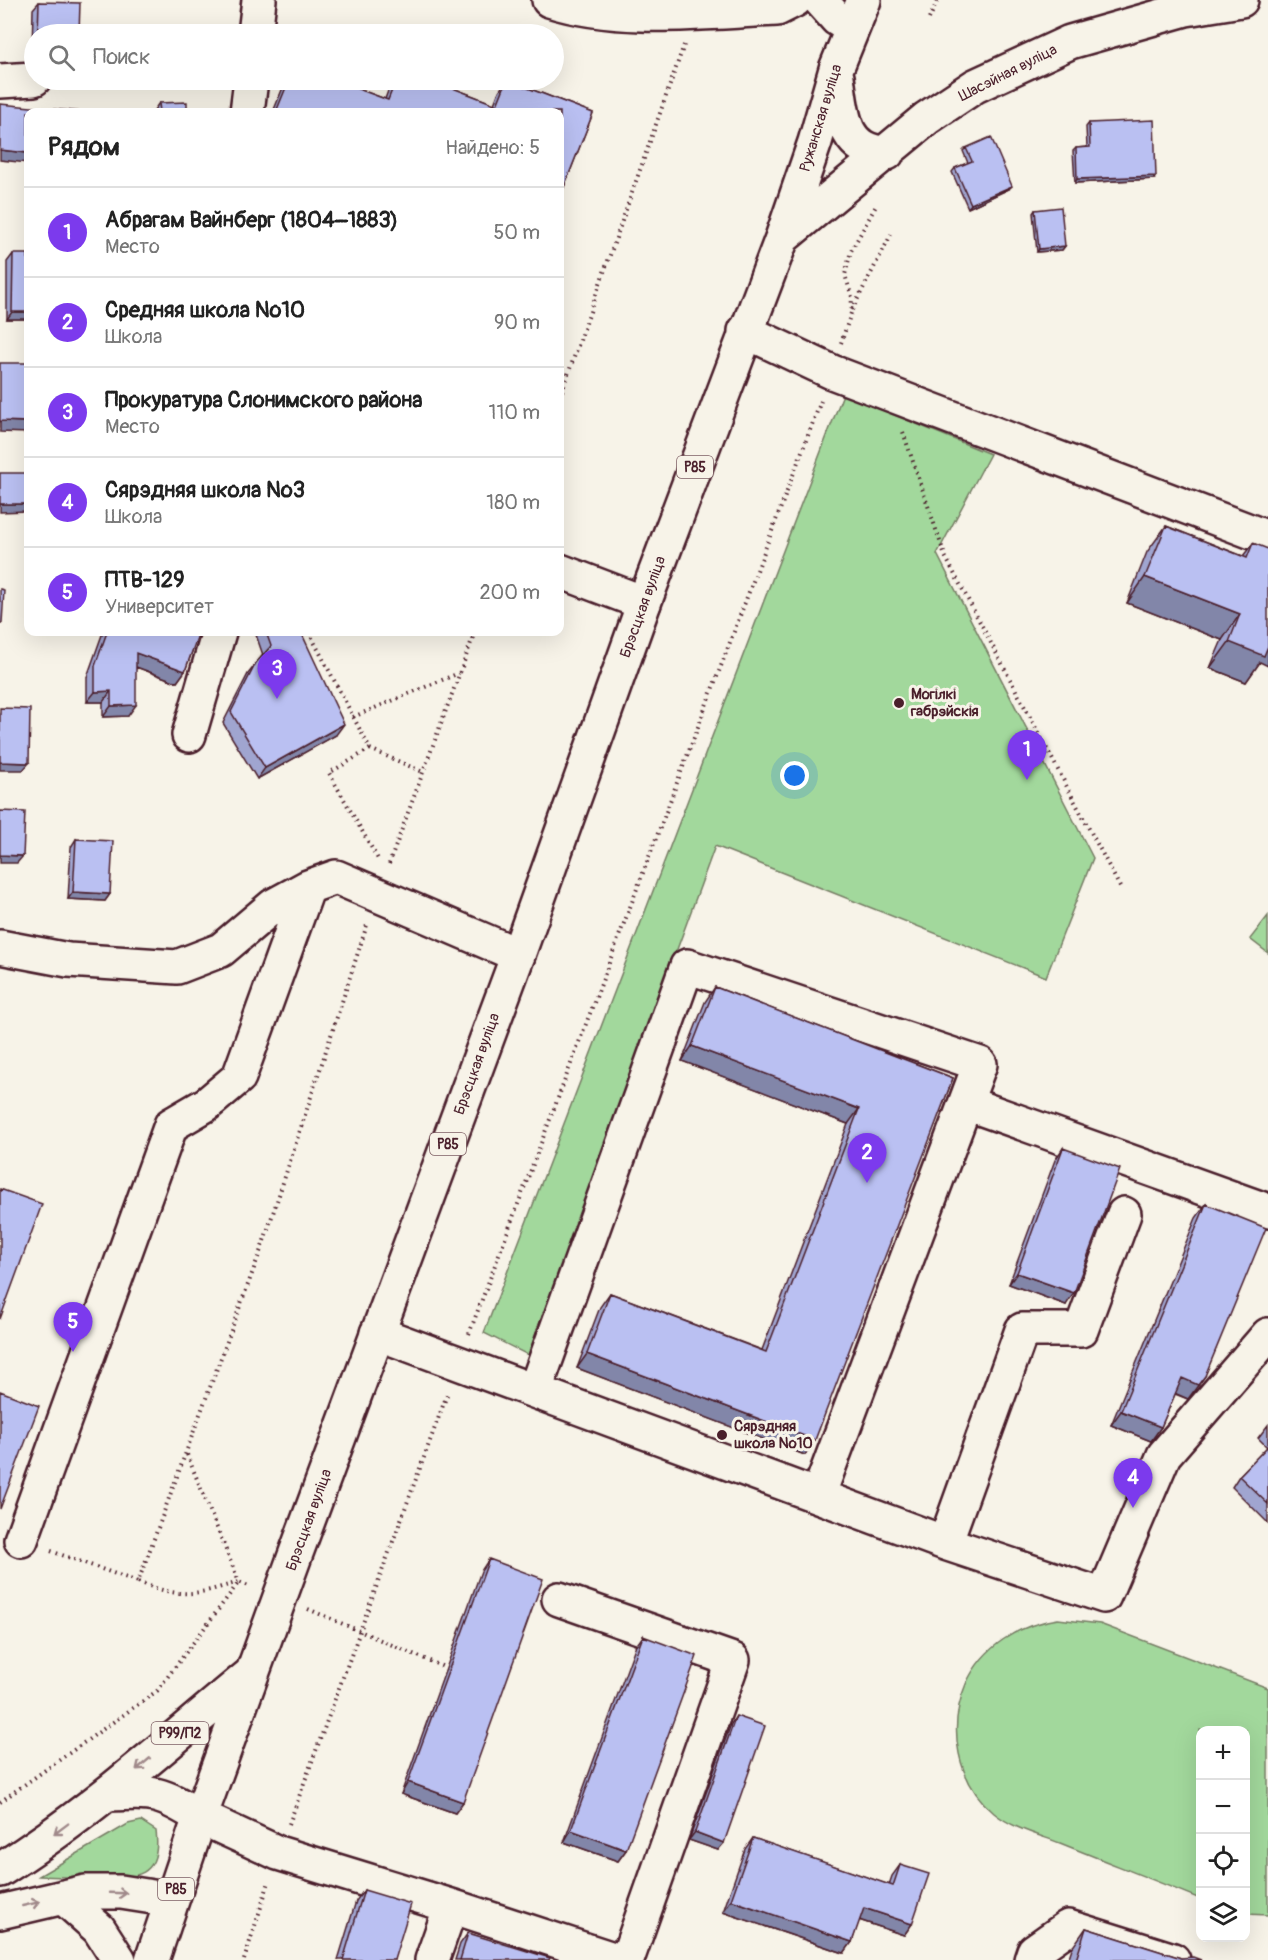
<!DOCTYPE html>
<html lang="ru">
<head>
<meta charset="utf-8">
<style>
  :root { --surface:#fff; --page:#f2f2f2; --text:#222; --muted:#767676; --line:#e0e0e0; --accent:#7c3aed }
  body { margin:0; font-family:Pangolin,sans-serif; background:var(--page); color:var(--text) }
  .controls { position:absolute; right:18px; bottom:18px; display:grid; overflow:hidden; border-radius:12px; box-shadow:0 6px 24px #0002 }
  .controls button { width:54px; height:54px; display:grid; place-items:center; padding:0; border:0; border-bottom:2px solid var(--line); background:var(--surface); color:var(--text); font:30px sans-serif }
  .you { position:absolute; left:795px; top:776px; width:21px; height:21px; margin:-15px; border:4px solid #fff; border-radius:50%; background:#1a73e8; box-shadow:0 0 0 9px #1a73e833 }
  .badge { display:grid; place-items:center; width:39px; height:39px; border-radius:50%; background:var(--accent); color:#fff; font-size:20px; font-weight:700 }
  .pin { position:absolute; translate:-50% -50px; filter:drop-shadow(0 2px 3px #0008) }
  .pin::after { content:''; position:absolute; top:32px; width:21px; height:18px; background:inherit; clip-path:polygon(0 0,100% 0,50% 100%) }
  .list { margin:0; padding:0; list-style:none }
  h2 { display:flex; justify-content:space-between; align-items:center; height:78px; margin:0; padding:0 24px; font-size:26px }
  h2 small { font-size:20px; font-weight:400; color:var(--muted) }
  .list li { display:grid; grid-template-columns:39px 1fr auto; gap:18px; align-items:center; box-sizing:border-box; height:90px; padding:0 24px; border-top:2px solid var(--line) }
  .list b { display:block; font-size:22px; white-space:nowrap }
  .list p { margin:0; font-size:20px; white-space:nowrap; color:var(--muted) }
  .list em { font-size:20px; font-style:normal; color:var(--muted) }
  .icon { flex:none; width:33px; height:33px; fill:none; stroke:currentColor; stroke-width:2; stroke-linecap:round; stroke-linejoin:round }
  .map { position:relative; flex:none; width:1268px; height:1960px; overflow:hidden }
  .search { position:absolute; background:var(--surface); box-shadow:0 6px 24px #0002; left:24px; top:24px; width:540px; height:66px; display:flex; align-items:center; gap:15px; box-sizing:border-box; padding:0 21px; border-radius:33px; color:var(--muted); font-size:22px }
  .panel { position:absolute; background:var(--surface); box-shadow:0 6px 24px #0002; left:24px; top:108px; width:540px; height:528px; border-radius:12px }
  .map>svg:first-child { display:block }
  .green { fill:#a2d89c; stroke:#767c64; stroke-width:1.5 }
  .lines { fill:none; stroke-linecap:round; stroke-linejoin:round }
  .minor-casing { stroke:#4a1f2b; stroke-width:38 }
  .major-casing { stroke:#4a1f2b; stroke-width:38 }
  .path { stroke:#4a1f2b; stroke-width:4; stroke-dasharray:1.5 4.5; stroke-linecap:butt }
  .minor { stroke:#f7f3e8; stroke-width:33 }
  .major { stroke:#f7f3e8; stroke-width:33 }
  .wall { fill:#a0a5d0; stroke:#4a1f2b; stroke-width:1.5 }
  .shaded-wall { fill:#8286a9; stroke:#4a1f2b; stroke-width:1.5 }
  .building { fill:#bac0f2; stroke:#4a1f2b; stroke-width:1.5 }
  .oneway { stroke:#a0898a }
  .poi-dot { fill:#4a1f2b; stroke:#f7f3e8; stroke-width:2 }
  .labels { text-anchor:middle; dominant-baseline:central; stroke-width:6; stroke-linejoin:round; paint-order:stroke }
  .shield { fill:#f7f3e8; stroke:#7e5f64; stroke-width:1.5 }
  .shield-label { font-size:14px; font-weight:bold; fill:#4a1f2b }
  .street-label { font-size:15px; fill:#4a1f2b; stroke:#f7f3e8 }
  .poi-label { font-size:15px; font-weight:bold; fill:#4a1f2b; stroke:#f7f3e8; text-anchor:start }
</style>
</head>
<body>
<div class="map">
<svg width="1268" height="1960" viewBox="0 0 1268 1960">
  <rect width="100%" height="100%" fill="#f7f3e8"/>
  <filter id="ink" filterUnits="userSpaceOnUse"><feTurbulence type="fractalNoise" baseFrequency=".0167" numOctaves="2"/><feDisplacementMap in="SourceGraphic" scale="12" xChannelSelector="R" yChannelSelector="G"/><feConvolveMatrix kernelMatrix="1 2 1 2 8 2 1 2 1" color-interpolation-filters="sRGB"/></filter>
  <g filter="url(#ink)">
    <path class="green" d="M 843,394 L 990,454 L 937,554 L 1093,858 L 1046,977 L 715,846 L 528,1355 L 484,1333 Z
      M 1268,916 L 1268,953 L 1250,939 Z
      M 1058,1619 L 1100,1624 L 1268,1688 L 1268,1915 L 1246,1914 L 1246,1730 L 1200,1730 L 1200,1899 C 1154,1880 1107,1862 1060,1843 C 1039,1835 1012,1828 994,1813 C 957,1782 947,1728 966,1684 C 983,1646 1018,1625 1058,1619 Z
      M 141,1821 L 156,1831 C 162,1879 135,1878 97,1878 C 78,1877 58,1877 39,1876 L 128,1824 Z"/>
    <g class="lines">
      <defs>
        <path id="minor" d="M 549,0 C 621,23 704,12 777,9 L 795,0
          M 820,0 L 837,19 L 852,28
          M 255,34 L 259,0
          M 0,81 L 34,79
          M 247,112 L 251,80
          M 745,331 L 832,372 L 1268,538
          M 560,571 L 644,603
          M 189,735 L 219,632
          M 0,947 L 68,960 L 177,967 L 221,950 L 273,906 L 308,887 L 336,877 L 518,955
          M 966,1103 L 1268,1211
          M 377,1333 L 945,1543 L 1104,1596 L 1164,1455 L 1268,1335
          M 535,1390 L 687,966 L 980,1064 L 818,1496
          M 21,1540 L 171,1125 L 207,1104 L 239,1077 L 308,887
          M 945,1543 L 1022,1330 L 1081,1330 L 1124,1214
          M 559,1599 L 733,1660 L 627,1960
          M 200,1817 L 278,1853 L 451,1906 L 616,1960
          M 432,1960 L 451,1906
          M 1031,1960 L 1034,1951 L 1068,1927 L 1173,1960"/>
        <path id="major" d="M 837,77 C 842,112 842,152 887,153
          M 782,238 L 927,118 L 975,86 L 1070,42 L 1186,9 L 1241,0
          M 108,1794 C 155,1792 160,1792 200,1817
          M 0,1870 C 90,1814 169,1741 251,1674
          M 63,1897 L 99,1929 L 119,1960
          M 0,1912 L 85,1892 L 121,1892 L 172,1900
          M 152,1960 L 200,1817 L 296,1553 L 518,955 L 644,603 L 782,238 L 815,142 L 836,69 L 864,0"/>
      </defs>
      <use href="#minor" class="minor-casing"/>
      <use href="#major" class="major-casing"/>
      <path class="path" d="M 929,19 L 938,0
        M 852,310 L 893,231
        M 841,343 L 851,313 L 852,297 L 845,275 L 851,251 L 877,204
        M 560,397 L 684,45
        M 903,432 L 945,556 L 1122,891
        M 309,632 L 370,749 L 329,773 L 378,859
        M 353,717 L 459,673
        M 370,749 L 423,772
        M 389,864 L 475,632
        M 469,1334 L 821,401
        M 51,1551 L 138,1582 L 263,1244 L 367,925
        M 138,1582 C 183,1599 194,1595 239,1582 L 186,1452
        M 308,1609 L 446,1668
        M 0,1802 L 157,1691 L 239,1582 L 251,1587
        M 289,1824 L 448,1392
        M 244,1960 L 269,1882"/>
      <use href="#minor" class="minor"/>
      <use href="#major" class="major"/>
    </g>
    <path class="wall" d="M 39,2 L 79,34 L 34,34 L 34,52 L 32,52 L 33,9 Z
      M 286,80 L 334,80 L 385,99 L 392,80 L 432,80 L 494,104 L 499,91 L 507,80 L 593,113 L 564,187 L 560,194 L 560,112 L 273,112 Z
      M 159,103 L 187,112 L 154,112 L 154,110 Z
      M 1089,123 L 1154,179 L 1075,183 L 1073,151 L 1076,148 L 1087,147 L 1086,127 Z
      M 966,148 L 1009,189 L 968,208 L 952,172 L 955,168 L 968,163 L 963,151 Z
      M 1035,210 L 1065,246 L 1062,250 L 1037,252 L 1033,213 Z
      M 13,254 L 28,319 L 7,319 L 7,262 Z
      M 1166,526 L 1243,556 L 1253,543 L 1260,662 L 1246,682 L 1210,668 L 1222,640 L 1127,603 L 1147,552 Z
      M 103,632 L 199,632 L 185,671 L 177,682 L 136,667 L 128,716 L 103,717 L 103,702 L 87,702 L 87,677 Z
      M 255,632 L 301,632 L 336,735 L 257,779 L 223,723 L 248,674 L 263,655 Z
      M 76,839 L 110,894 L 105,901 L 68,899 L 71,847 Z
      M 715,987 L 953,1078 L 805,1455 L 577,1368 L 600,1307 L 610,1293 L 762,1350 L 848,1124 L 682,1061 L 705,1002 Z
      M 1063,1148 L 1066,1305 L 1009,1284 L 1055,1160 Z
      M 1206,1204 L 1195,1390 L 1188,1399 L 1175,1394 L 1161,1427 L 1151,1441 L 1111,1425 L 1196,1218 Z
      M 1268,1425 L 1268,1523 L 1232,1487 L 1239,1476 L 1267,1447 L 1258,1438 Z
      M 489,1559 L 463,1802 L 455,1813 L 401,1794 L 481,1571 Z
      M 643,1636 L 626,1850 L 618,1861 L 564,1842 L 635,1647 Z
      M 736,1716 L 718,1850 L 689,1840 L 731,1724 Z
      M 753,1838 L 889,1885 L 892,1876 L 900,1865 L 912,1924 L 904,1935 L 859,1920 L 852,1942 L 844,1953 L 723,1912 L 745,1849 Z
      M 364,1890 L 394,1960 L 338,1960 L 356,1901 Z
      M 1086,1928 L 1181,1958 L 1201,1960 L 1068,1960 L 1072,1948 Z
      M 468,1933 L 549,1960 L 455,1960 L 460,1944 Z"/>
    <path class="shaded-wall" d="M 0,150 L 28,153 L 28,163 L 0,160 Z
      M 1156,176 L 1154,179 L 1075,183 L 1077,179 Z
      M 560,185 L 564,187 L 560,194 Z
      M 1012,186 L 1009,189 L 968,208 L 971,204 Z
      M 1065,246 L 1062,250 L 1037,252 L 1039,249 Z
      M 12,312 L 28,312 L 28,319 L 7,319 Z
      M 0,421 L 28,422 L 28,433 L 0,432 Z
      M 0,504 L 28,504 L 28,511 L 0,512 Z
      M 1145,577 L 1240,614 L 1222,640 L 1127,603 Z
      M 1268,641 L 1268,666 L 1260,662 L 1246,682 L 1210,668 L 1229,642 Z
      M 136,653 L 185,671 L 177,682 L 128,664 Z
      M 111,691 L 103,702 L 87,702 L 95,692 Z
      M 136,705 L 128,716 L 103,717 L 111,706 Z
      M 344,724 L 336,735 L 257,779 L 265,768 Z
      M 0,762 L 29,763 L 23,770 L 0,770 Z
      M 0,855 L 23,856 L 17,863 L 0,863 Z
      M 73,892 L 110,894 L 105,901 L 68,899 Z
      M 692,1046 L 859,1109 L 848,1124 L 682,1061 Z
      M 1017,1273 L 1074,1293 L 1066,1305 L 1009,1284 Z
      M 587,1354 L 815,1440 L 805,1455 L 577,1368 Z
      M 1205,1376 L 1188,1399 L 1172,1392 L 1182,1378 Z
      M 1121,1411 L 1161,1427 L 1151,1441 L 1111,1425 Z
      M 408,1782 L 463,1802 L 455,1813 L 401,1794 Z
      M 571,1830 L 626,1850 L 618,1861 L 564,1842 Z
      M 695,1832 L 724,1843 L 718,1850 L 689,1840 Z
      M 731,1900 L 852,1942 L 844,1953 L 723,1912 Z
      M 864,1908 L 912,1924 L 904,1935 L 856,1919 Z"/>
    <path class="building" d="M 39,2 L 80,3 L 79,34 L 38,34 Z
      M 289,80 L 334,80 L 388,100 L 396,80 L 432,80 L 497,105 L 507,80 L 593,113 L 564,187 L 560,185 L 560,112 L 276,112 Z
      M 187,102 L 187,112 L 160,112 L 159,103 Z
      M 0,104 L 83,112 L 28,112 L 28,153 L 0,150 Z
      M 1154,120 L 1156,176 L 1077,179 L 1076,148 L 1090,147 L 1089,123 Z
      M 991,137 L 1012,186 L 971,204 L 955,168 L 972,161 L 966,148 Z
      M 1061,207 L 1065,246 L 1039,249 L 1035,210 Z
      M 13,254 L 28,254 L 28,312 L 12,312 Z
      M 0,363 L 28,363 L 28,422 L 0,421 Z
      M 0,473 L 28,473 L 28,504 L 0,504 Z
      M 1166,526 L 1247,558 L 1253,543 L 1268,549 L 1268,646 L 1264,656 L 1229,642 L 1240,614 L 1145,577 Z
      M 0,589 L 4,590 L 2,623 L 0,623 Z
      M 107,632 L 199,632 L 185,671 L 136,653 L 136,705 L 111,706 L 111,691 L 95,692 L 95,666 Z
      M 266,632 L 301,632 L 344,724 L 265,768 L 231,712 L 256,663 L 271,646 Z
      M 0,708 L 30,709 L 29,763 L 0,762 Z
      M 0,811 L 25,812 L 23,856 L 0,855 Z
      M 76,839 L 113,841 L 110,894 L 73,892 Z
      M 715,987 L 953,1078 L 815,1440 L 587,1354 L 610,1293 L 766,1352 L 859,1109 L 692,1046 Z
      M 1063,1148 L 1120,1169 L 1074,1293 L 1017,1273 Z
      M 0,1189 L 42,1204 L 0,1319 Z
      M 1206,1204 L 1266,1228 L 1205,1376 L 1198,1385 L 1182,1378 L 1161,1427 L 1121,1411 Z
      M 0,1391 L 39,1406 L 0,1509 Z
      M 1268,1446 L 1268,1504 L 1239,1476 Z
      M 489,1559 L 543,1579 L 463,1802 L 408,1782 Z
      M 643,1636 L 697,1656 L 626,1850 L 571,1830 Z
      M 736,1716 L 765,1726 L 724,1843 L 695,1832 Z
      M 753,1838 L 893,1886 L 900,1865 L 929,1874 L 912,1924 L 864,1908 L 852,1942 L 731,1900 Z
      M 364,1890 L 411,1904 L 394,1960 L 343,1960 Z
      M 1086,1928 L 1181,1958 L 1193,1957 L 1201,1960 L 1076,1960 Z
      M 468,1933 L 550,1958 L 549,1960 L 460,1960 Z"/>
    <defs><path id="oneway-shaft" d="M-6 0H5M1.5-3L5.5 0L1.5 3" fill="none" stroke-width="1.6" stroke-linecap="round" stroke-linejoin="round" transform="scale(1.5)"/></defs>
    <g class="oneway">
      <use href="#oneway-shaft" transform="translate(143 1764) rotate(140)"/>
      <use href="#oneway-shaft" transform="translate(61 1829) rotate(143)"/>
      <use href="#oneway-shaft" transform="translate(118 1893) rotate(2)"/>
      <use href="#oneway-shaft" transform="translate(31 1904) rotate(-13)"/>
    </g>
  </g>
  <g class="poi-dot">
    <circle cx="899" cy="703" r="6"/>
    <circle cx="722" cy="1435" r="6"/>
  </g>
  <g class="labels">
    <g class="shield">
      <rect x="677" y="456" width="36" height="22" rx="4.5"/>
      <rect x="430" y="1133" width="36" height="22" rx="4.5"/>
      <rect x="151.5" y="1722" width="57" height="22" rx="4.5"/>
      <rect x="158" y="1878" width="36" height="22" rx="4.5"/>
    </g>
    <g class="shield-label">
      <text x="695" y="467">Р85</text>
      <text x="448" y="1144">Р85</text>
      <text x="180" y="1733">Р99/П2</text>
      <text x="176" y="1889">Р85</text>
    </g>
    <g class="street-label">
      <text transform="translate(1008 73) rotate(-27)">Шасэйная вуліца</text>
      <text transform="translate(821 118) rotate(-73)">Ружанская вуліца</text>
      <text transform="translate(643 607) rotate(-70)">Брэсцкая вуліца</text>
      <text transform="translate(477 1064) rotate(-70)">Брэсцкая вуліца</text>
      <text transform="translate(309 1520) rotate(-70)">Брэсцкая вуліца</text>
    </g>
    <g class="poi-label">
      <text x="911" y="694">Могілкі<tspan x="911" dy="17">габрэйскія</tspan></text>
      <text x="734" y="1426">Сярэдняя<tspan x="734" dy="17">школа №10</tspan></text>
    </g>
  </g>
</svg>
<div class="controls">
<button>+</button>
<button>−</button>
<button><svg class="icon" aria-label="locate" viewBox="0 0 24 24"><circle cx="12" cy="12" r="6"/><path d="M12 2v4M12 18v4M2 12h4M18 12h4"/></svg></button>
<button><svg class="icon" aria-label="layers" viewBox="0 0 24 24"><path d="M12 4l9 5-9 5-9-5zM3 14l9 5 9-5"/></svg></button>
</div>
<div class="you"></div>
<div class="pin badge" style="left:1027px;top:780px">1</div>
<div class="pin badge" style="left:867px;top:1183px">2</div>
<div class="pin badge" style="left:277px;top:699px">3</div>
<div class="pin badge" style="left:1133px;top:1508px">4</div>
<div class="pin badge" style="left:73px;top:1352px">5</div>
<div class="search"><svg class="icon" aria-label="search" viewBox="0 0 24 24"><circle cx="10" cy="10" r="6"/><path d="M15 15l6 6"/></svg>Поиск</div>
<section class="panel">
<h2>Рядом<small>Найдено: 5</small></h2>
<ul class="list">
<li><span class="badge">1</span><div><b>Абрагам Вайнберг (1804–1883)</b><p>Место</p></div><em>50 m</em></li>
<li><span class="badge">2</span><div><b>Средняя школа №10</b><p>Школа</p></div><em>90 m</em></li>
<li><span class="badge">3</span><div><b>Прокуратура Слонимского района</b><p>Место</p></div><em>110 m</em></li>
<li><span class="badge">4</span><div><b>Сярэдняя школа №3</b><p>Школа</p></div><em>180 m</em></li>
<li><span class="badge">5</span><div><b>ПТВ-129</b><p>Университет</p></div><em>200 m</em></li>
</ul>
</section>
</div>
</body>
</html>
